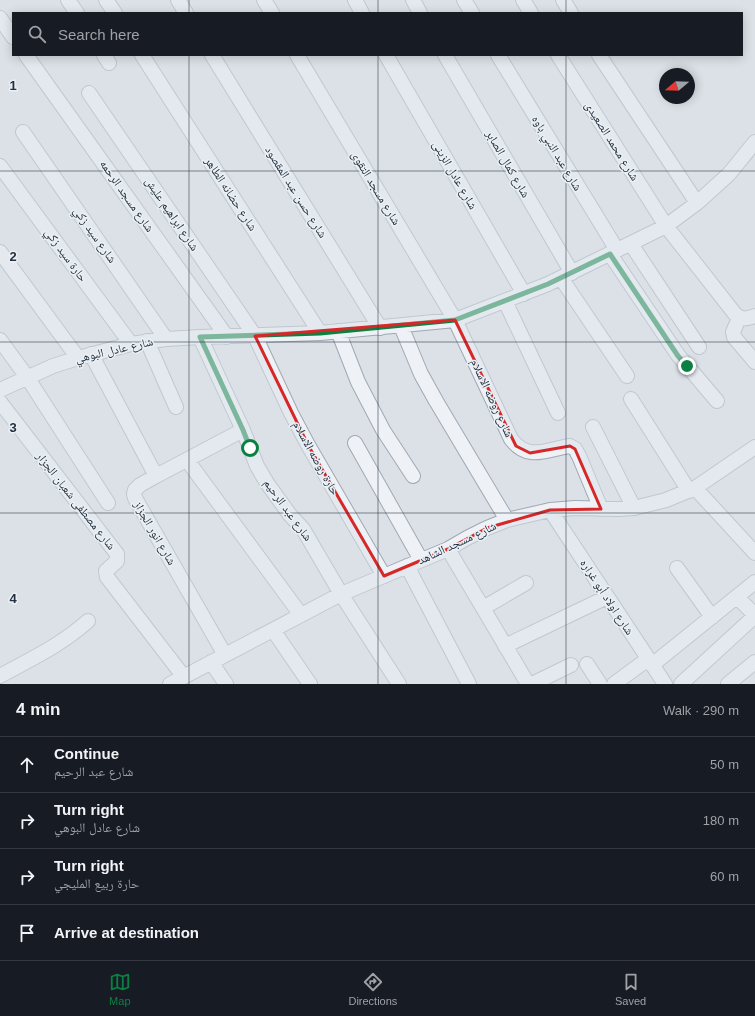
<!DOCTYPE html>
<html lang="en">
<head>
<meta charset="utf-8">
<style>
  :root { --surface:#171b24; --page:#20242c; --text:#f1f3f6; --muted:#9ea1a6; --line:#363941; --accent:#0b8043 }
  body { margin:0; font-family:Helvetica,"Noto Naskh Arabic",sans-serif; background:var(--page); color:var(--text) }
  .compass { position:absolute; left:659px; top:68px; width:36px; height:36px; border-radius:50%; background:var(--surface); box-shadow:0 2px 10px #0003; rotate:251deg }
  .stop { position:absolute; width:12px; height:12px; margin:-9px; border:3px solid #0b8043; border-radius:50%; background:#fff }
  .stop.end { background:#0b8043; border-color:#fff; box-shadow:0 1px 4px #0008 }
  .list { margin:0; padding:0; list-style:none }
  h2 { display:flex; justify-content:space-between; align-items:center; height:52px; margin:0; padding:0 16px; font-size:17px }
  h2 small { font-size:13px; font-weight:400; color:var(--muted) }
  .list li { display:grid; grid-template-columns:26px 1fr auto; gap:12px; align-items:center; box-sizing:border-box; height:56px; padding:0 16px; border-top:1px solid var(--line) }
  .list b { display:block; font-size:15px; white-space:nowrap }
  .list p { margin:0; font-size:13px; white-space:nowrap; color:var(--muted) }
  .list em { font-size:13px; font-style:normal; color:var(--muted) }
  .icon { flex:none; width:22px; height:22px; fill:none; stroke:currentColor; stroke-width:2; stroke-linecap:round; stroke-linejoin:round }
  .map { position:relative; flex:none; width:755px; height:684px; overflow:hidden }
  .search { position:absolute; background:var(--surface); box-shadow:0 2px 10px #0003; left:12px; right:12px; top:12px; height:44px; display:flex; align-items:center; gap:10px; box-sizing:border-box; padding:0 14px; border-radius:0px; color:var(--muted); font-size:15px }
  .sheet { height:276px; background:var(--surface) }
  nav { display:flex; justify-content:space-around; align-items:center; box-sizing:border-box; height:56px; border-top:1px solid var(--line); background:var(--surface); font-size:11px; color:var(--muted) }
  nav a { display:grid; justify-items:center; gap:2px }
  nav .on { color:var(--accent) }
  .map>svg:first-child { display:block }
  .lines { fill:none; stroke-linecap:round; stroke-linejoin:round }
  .minor-casing { stroke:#a0a8b1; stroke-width:16 }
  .minor { stroke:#eef1f5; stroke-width:14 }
  .route { stroke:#0b8043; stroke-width:5 }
  .marked { fill:none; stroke:#d62828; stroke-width:3; stroke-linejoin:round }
  .grid { fill:none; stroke:#24303e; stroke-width:1; stroke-opacity:0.55 }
  .labels { text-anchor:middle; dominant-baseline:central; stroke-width:3; stroke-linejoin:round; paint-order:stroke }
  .street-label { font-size:12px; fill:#24303e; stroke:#eaf0f5 }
  .grid-label { font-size:13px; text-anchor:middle; font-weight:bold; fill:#24303e; stroke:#eaf0f5; stroke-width:3; stroke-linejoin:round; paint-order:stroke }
</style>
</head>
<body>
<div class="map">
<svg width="755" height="684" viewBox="0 0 755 684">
  <rect width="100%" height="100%" fill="#dbe1e7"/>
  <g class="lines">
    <defs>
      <path id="minor" d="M 68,0 L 77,13
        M 106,0 L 115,13
        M 178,0 L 186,13
        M 264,0 L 272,13
        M 355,0 L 362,13
        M 413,0 L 420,13
        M 464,0 L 472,13
        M 523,0 L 531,13
        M 563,0 L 571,13
        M 0,18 L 13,37
        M 26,55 L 227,337
        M 104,55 L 109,63
        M 142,55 L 320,333
        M 212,55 L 380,328
        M 297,55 L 455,320 L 511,439 C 528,462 547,449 570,446 L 575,449 L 579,456 L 601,509
        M 386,55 L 524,294
        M 445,55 L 572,273
        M 498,55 L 617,250
        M 558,55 L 666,226 L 735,314 C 742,320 746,319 755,316
        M 599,55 L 697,203
        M 89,93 L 255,336 L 291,413 L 308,445 L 384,576
        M 23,132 L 166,339
        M 0,166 L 131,344
        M 631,244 L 699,347
        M 0,252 L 78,358
        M 610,254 L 678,355 L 717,401
        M 561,278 L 627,376
        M 505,301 L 558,413
        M 739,318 L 733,332 L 734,337 L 755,362
        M 401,326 L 421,374 L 436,401 L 507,520
        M 338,331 L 358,382 L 383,430 L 413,476
        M 200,337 L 243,430 L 257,466 L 267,483 L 290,515 L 303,529 L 341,594 L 399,684
        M 0,340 L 27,377 L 108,503
        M 147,341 L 176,407
        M 91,354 L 156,476 L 140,485 L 135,490 L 134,494 L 135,498 L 225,655
        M 0,390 L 53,366 L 78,358 L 131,344 L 166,339 L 200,337 L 320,333 L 455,320 L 548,284 L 666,226 L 697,203 L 729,174 L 755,142
        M 631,399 L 689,491
        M 0,402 L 117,554 L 117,561 L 106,571 L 107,577 L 184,677
        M 593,427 L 634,508
        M 355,443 L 421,560
        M 187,460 L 301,615
        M 156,476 L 243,430
        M 695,488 L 755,553
        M 550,510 L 665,684
        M 448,549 L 528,684
        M 407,566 L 469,684
        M 677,568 L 712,617
        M 737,597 L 755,615
        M 483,608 L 526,583
        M 273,630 L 310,684
        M 505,646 L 607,597
        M 211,662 L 226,684
        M 587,664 L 600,684
        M 652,665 L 755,582
        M 0,676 C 31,659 61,645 88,621
        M 170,684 L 341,594 L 448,549 L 467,538 L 487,528 L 507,520 L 550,510 L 575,508 L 618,509 L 634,508 L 666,500 L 695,488 L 755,447
        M 532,684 L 571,665
        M 614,684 L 648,659
        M 681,684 L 755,616
        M 728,684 L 755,662"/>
    </defs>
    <use href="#minor" class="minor-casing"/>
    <use href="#minor" class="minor"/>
  </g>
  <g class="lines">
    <path class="route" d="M 250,448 L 243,430 L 200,337 L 320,333 L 455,320 L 548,284 L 610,254 L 678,356 L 687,366"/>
  </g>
  <path d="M0 0H755V684H0ZM 455,320 L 516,446 L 530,453 L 570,446 L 575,449 L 601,509 L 550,510 L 487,528 L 448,549 L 384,576 L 308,445 L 255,336 Z" fill="#dbe1e7" fill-opacity=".55" fill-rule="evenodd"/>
  <path class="marked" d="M 455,320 L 516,446 L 530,453 L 570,446 L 575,449 L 601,509 L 550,510 L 487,528 L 448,549 L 384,576 L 308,445 L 255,336 Z"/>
  <path class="grid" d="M 189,0 L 189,13M 378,0 L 378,13M 566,0 L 566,13M 189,55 L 189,684M 378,55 L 378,684M 566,55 L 566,684M 0,171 L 755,171M 0,342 L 755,342M 0,513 L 755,513"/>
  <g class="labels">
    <g class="street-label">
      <text transform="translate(612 141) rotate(58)">شارع محمد الصعيدى</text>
      <text transform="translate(557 153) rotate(59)">شارع عبد النبي باوه</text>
      <text transform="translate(508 164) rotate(60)">شارع كمال الصابر</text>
      <text transform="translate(455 175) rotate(60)">شارع عادل الزينى</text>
      <text transform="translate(376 188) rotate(59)">شارع مسجد التقوى</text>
      <text transform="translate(296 192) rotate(58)">شارع حسن عبد المقصود</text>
      <text transform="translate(231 194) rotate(57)">شارع حضانه الطاهر</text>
      <text transform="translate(127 196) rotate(55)">شارع مسجد الرحمه</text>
      <text transform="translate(172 214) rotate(56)">شارع ابراهيم عليش</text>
      <text transform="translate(95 235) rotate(55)">شارع سيد زكي</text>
      <text transform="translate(66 255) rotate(54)">حارة سيد زكي</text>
      <text transform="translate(114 350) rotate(-13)">شارع عادل البوهي</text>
      <text transform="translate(492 398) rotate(65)">شارع روضه الاسلام</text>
      <text transform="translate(316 458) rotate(61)">حارة روضه الاسلام</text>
      <text transform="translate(76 501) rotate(52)">شارع مصطفى شعبان الجزار</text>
      <text transform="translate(288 510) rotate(54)">شارع عبد الرحيم</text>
      <text transform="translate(155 533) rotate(60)">شارع انور الجزاز</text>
      <text transform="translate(457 543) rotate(-25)">شارع مسجد الشاهد</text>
      <text transform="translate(607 597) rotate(57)">شارع اولاد أبو غراره</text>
    </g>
  </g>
  <g class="grid-label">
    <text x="13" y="90">1</text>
    <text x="13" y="261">2</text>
    <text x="13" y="432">3</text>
    <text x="13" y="603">4</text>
  </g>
</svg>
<svg class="compass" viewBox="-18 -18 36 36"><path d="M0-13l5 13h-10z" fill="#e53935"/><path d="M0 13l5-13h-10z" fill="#9ea1a6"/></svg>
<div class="stop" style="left:250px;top:448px"></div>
<div class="stop end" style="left:687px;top:366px"></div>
<div class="search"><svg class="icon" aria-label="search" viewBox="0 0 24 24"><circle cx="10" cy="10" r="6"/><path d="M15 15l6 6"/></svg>Search here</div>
</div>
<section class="sheet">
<h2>4 min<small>Walk · 290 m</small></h2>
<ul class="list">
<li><svg class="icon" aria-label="ahead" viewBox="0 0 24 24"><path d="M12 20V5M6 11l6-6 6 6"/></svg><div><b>Continue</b><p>شارع عبد الرحيم</p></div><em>50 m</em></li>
<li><svg class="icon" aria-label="right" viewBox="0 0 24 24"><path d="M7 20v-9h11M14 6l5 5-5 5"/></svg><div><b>Turn right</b><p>شارع عادل البوهي</p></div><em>180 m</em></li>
<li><svg class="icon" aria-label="right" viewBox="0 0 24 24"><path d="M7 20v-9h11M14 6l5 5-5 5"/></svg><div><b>Turn right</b><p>حارة ربيع المليجي</p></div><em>60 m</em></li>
<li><svg class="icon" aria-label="arrive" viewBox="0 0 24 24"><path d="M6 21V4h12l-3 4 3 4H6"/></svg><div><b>Arrive at destination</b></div></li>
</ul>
</section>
<nav>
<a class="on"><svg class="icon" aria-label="map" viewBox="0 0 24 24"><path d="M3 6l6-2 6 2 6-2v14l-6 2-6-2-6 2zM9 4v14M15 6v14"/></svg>Map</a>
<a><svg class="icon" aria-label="directions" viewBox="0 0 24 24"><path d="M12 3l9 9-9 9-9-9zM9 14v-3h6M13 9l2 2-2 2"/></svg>Directions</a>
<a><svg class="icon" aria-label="saved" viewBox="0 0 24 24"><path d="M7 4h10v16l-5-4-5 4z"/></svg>Saved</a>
</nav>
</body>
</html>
